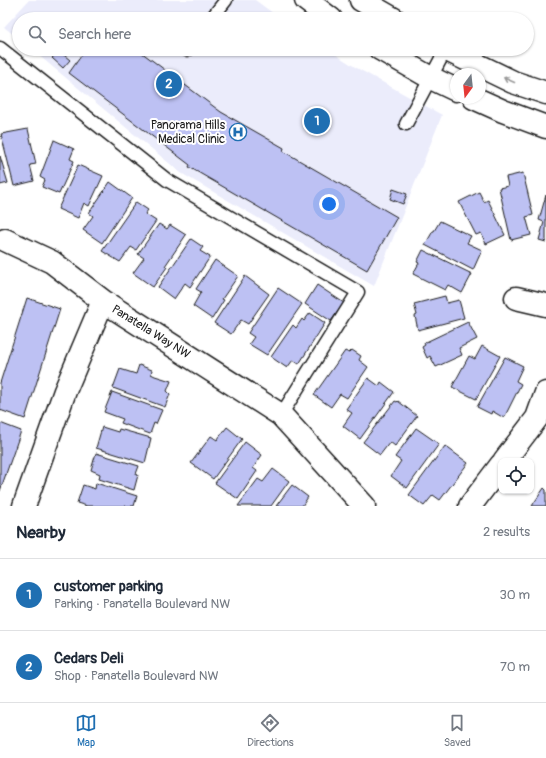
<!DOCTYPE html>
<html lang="en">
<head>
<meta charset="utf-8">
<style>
  :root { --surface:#fff; --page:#f6f6f7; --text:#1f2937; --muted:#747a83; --line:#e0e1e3; --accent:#1f6fb2 }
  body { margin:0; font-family:Pangolin,sans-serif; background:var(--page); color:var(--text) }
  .controls { position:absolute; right:12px; bottom:12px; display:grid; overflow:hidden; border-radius:8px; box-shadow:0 1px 3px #0004 }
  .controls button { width:36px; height:36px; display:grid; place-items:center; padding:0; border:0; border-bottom:1px solid var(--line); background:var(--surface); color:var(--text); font:20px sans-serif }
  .compass { position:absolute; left:450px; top:68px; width:36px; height:36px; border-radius:50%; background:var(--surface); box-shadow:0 1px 3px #0004; rotate:195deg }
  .you { position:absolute; left:329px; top:204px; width:14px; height:14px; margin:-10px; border:3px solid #fff; border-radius:50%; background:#1a73e8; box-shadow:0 0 0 6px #1a73e833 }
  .badge { display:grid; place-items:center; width:26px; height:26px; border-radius:50%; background:var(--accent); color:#fff; font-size:13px; font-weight:700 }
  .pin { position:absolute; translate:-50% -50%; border:2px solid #fff; box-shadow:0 1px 4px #0006 }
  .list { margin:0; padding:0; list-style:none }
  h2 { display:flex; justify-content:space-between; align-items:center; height:52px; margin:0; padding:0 16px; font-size:17px }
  h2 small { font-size:13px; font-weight:400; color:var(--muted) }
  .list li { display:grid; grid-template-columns:26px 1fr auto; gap:12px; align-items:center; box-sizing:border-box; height:72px; padding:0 16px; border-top:1px solid var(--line) }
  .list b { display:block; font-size:15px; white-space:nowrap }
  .list p { margin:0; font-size:13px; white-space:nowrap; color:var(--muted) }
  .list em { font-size:13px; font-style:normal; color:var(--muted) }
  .icon { flex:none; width:22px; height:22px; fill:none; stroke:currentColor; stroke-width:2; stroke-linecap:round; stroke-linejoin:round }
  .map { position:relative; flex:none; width:546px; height:506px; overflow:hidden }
  .search { position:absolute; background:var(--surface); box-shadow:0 1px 3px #0004; left:12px; right:12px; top:12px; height:44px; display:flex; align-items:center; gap:10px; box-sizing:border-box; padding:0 14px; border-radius:22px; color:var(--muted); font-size:15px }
  .sheet { height:196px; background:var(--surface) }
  nav { display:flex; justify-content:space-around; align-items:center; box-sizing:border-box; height:56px; border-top:1px solid var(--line); background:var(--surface); font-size:11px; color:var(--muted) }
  nav a { display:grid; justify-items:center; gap:2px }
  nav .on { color:var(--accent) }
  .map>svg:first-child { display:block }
  .built { fill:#ebecfb }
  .building { fill:#bdc1f3; stroke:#1c1c1c }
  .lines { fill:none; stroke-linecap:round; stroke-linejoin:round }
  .service-casing { stroke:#1c1c1c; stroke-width:15 }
  .minor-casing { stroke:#1c1c1c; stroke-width:25 }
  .tertiary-casing { stroke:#1c1c1c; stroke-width:25 }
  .service { stroke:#fff; stroke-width:12 }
  .minor { stroke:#fff; stroke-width:22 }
  .tertiary { stroke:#fff; stroke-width:22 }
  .oneway { stroke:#999 }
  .labels { text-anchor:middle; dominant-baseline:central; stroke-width:4; stroke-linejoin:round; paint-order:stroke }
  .poi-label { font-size:12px; fill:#1c1c1c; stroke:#fff; text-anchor:end }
  .street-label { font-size:12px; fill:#1c1c1c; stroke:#fff }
</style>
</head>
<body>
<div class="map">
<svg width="546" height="506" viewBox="0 0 546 506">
  <rect width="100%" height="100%" fill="#fff"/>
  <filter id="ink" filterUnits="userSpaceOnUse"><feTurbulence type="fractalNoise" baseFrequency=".025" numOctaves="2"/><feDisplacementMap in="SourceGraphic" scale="8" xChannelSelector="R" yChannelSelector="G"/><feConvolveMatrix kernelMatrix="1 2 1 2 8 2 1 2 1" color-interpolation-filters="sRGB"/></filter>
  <g filter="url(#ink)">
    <path class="built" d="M 29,0 L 255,0 L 281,19 L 19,19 L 19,39 L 4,27 Z
      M 31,49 L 327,49 L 355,67 L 442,115 L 374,286 L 181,173 Z"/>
    <path class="building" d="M 86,49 L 137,49 L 221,112 L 284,148 L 283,151 L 397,217 L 367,270 L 189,167 L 190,165 L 69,73 Z
      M 59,51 L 70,60 L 63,68 L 52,58 Z
      M 28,129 L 36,164 L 30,165 L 34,181 L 14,186 L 1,134 Z
      M 54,140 L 74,149 L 70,159 L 74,161 L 59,194 L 42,187 L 45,180 L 40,177 Z
      M 0,156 L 8,183 L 0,185 Z
      M 78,165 L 103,176 L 89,206 L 84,203 L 78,218 L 58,209 Z
      M 523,173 L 533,215 L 526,217 L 531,235 L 511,240 L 499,188 L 508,186 L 506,177 Z
      M 110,182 L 132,198 L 102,243 L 83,230 L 93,216 L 89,213 Z
      M 393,189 L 407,194 L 403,204 L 390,199 Z
      M 479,192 L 484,202 L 488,200 L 505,235 L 486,244 L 481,233 L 476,235 L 459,202 Z
      M 546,195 L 546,242 L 539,240 L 544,222 L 539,220 Z
      M 136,202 L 148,210 L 145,214 L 156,221 L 136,250 L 131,247 L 120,262 L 102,251 Z
      M 440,221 L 471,236 L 467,243 L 482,250 L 473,270 L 425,245 L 433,231 L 434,231 Z
      M 159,224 L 167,229 L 170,225 L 186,235 L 165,266 L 167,267 L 153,287 L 133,273 L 144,258 L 138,254 Z
      M 191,239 L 203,247 L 200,251 L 210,257 L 190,287 L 185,283 L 174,299 L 158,287 Z
      M 423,250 L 472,274 L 462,293 L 448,285 L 445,290 L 413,274 L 419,263 L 417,262 Z
      M 215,260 L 238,276 L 222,299 L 224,300 L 212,319 L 193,306 L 201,292 L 196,289 Z
      M 245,276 L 269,294 L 248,324 L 241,320 L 231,334 L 214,323 Z
      M 317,285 L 344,303 L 331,321 L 305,304 Z
      M 278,288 L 302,304 L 267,355 L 249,344 L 254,337 L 248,333 Z
      M 445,296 L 447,303 L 459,300 L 464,318 L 418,330 L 415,316 L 417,315 L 414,304 Z
      M 27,298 L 60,309 L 25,419 L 0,410 L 0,383 Z
      M 310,313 L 325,323 L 299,364 L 293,360 L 287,368 L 271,357 L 293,325 L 296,328 L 302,319 L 304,321 Z
      M 468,322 L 477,339 L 459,348 L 462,355 L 436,367 L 430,356 L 427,358 L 422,347 L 425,345 L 424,343 Z
      M 482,346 L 500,356 L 476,399 L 452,387 L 469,356 L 475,359 Z
      M 352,350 L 361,356 L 359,360 L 368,367 L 347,398 L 340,394 L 331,407 L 314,395 L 345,351 L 349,353 Z
      M 505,357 L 523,366 L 516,381 L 521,384 L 504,418 L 492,411 L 491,414 L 477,407 Z
      M 139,365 L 152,370 L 151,374 L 155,376 L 171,381 L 167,391 L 170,394 L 165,407 L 113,388 L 120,369 L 136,374 Z
      M 368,378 L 379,386 L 381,382 L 394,392 L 360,439 L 343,426 L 352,413 L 346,409 Z
      M 112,392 L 162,410 L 156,424 L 154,423 L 150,434 L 121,423 L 123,419 L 104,412 Z
      M 395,401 L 397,402 L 398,401 L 417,416 L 395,446 L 390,442 L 380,455 L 363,442 Z
      M 0,423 L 21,431 L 0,491 Z
      M 102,427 L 118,432 L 119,429 L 151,438 L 145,463 L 96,448 Z
      M 227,427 L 242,439 L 213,479 L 191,463 L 211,436 L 217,440 Z
      M 416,428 L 439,444 L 407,488 L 391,476 L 401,461 L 395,457 Z
      M 245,442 L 262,455 L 253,468 L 257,471 L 238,499 L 215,483 Z
      M 445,446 L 468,463 L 440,500 L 433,495 L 424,506 L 409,495 Z
      M 96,453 L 139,466 L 136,474 L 138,475 L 134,490 L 99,479 L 100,474 L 91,470 Z
      M 273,469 L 289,481 L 271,506 L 238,506 L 258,479 L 263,482 Z
      M 96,483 L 137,496 L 134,506 L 87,506 L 77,503 L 83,485 L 95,489 Z
      M 292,485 L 308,497 L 302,506 L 276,506 Z
      M 544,488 L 546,490 L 546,506 L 532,506 Z"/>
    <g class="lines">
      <defs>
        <path id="service" d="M 211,19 L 226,0
          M 0,48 L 167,180 L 358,292 L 281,415
          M 187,50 L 188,49
          M 406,124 L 446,49"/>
        <path id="minor" d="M 5,240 L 52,262 L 103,301 L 281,415 L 364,506
          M 516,298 L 546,305
          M 504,461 L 537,418 L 546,393
          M 24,506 L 65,391 L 103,301
          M 470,506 L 501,465"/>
        <path id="tertiary" d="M 306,0 L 331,19
          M 361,0 L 394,19
          M 380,49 L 431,78 L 456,90
          M 445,49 L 513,82 L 546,93
          M 474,98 L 503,111 L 546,127"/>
      </defs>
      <use href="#service" class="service-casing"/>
      <use href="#minor" class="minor-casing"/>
      <use href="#tertiary" class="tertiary-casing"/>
      <use href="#service" class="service"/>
      <use href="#minor" class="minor"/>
      <use href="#tertiary" class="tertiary"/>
    </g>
    <defs><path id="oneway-shaft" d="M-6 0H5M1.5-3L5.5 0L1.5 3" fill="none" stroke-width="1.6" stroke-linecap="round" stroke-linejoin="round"/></defs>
    <use class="oneway" href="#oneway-shaft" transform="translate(509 80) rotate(-156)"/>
  </g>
  <defs>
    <symbol id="hospital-ring" viewBox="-11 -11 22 22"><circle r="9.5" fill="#fff" stroke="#1f6fb2" stroke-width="1.5"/><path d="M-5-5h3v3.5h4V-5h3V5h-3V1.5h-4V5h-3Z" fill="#1f6fb2"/></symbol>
  </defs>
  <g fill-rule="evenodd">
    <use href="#hospital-ring" x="228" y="122" width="20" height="20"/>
  </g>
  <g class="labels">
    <g class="poi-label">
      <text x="225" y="125">Panorama Hills<tspan x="225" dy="14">Medical Clinic</tspan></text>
    </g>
    <g class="street-label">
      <text transform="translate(151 332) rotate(32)">Panatella Way NW</text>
    </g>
  </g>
</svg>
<div class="controls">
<button><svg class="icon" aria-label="locate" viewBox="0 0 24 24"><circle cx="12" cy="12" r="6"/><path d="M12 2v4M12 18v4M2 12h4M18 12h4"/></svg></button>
</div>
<svg class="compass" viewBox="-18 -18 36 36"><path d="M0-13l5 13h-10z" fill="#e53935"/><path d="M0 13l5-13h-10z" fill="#747a83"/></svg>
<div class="you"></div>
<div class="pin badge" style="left:317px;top:121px">1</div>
<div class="pin badge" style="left:169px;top:84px">2</div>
<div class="search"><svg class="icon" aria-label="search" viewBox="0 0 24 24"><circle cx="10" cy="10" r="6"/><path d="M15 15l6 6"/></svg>Search here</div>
</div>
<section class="sheet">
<h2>Nearby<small>2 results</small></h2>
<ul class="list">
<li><span class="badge">1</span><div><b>customer parking</b><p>Parking · Panatella Boulevard NW</p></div><em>30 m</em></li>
<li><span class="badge">2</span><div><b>Cedars Deli</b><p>Shop · Panatella Boulevard NW</p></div><em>70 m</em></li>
</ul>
</section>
<nav>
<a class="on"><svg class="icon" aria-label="map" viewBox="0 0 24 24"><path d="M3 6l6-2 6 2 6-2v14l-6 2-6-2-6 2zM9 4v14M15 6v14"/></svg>Map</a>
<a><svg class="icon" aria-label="directions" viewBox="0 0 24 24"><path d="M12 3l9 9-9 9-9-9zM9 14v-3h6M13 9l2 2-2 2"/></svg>Directions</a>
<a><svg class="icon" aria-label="saved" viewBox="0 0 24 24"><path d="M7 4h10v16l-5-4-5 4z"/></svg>Saved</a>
</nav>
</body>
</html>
